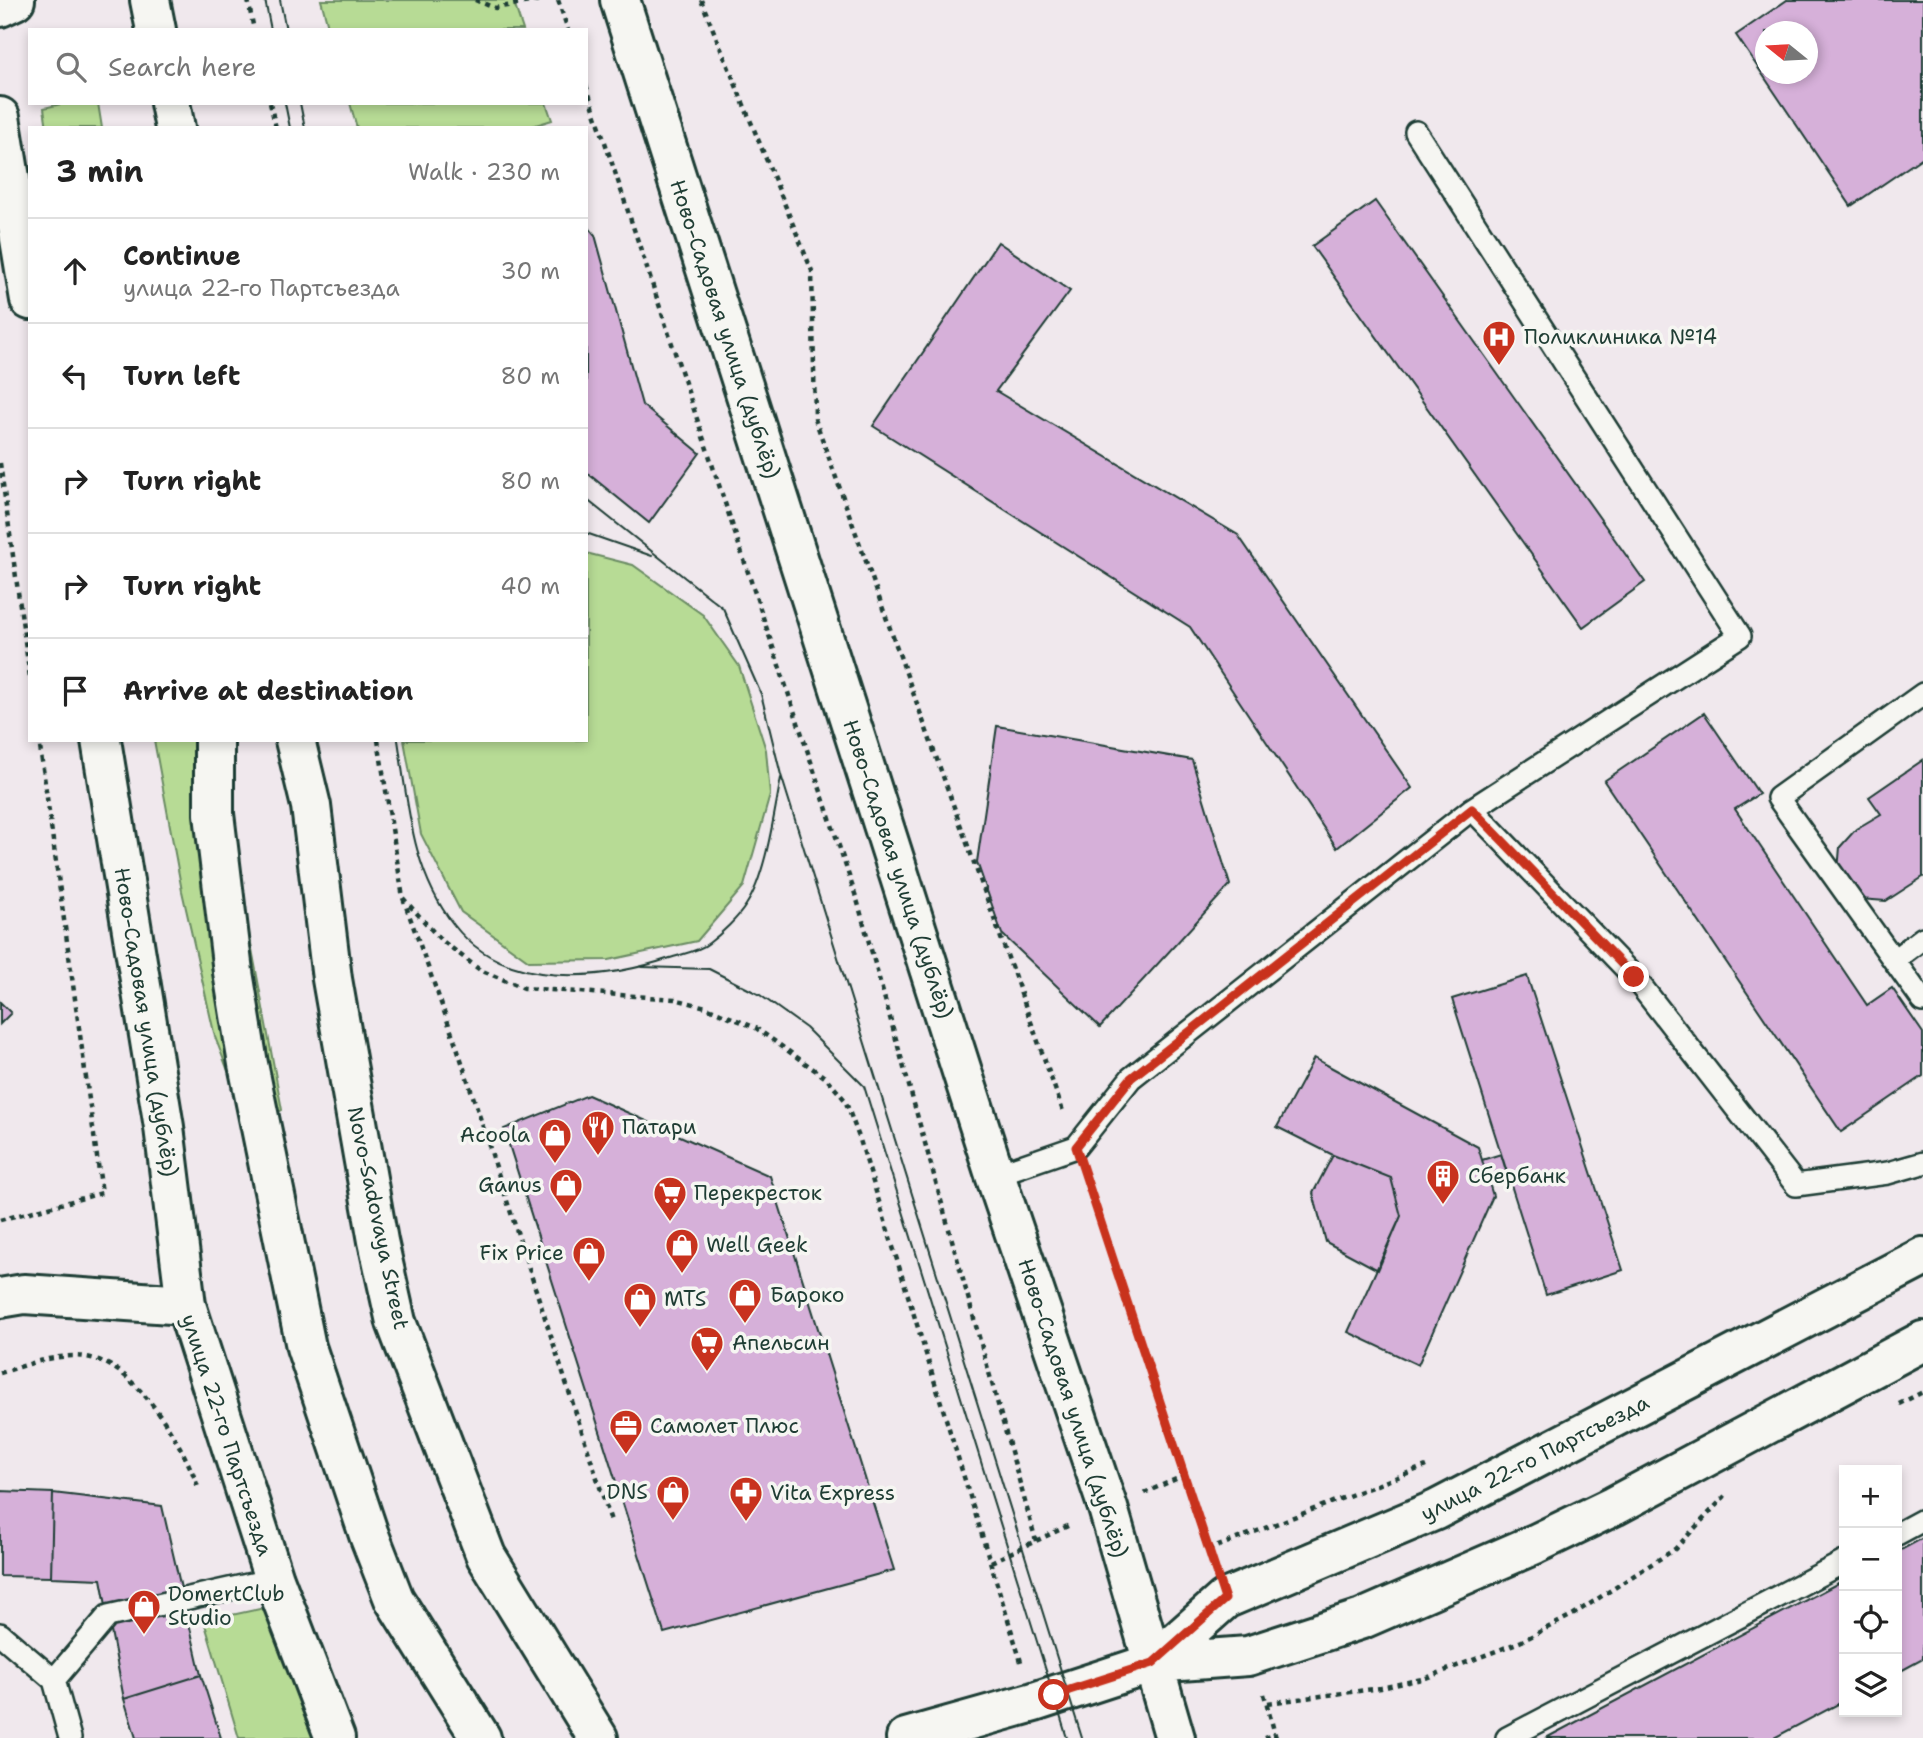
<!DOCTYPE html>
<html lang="en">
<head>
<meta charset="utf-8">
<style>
  :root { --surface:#fff; --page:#f6f6f6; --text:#222; --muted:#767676; --line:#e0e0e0 }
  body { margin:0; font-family:"Shantell Sans",sans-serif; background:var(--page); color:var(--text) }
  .controls { position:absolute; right:21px; bottom:21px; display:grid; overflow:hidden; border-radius:0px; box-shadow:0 4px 10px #0003 }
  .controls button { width:63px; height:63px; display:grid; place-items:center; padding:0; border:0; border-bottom:2px solid var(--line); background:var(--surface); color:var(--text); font:35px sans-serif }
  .compass { position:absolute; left:1755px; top:21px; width:63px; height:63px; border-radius:50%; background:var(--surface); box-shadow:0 4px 10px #0003; rotate:288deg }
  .stop { position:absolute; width:21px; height:21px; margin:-16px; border:5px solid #c8321e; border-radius:50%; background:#fff }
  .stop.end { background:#c8321e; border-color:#fff; box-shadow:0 2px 7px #0008 }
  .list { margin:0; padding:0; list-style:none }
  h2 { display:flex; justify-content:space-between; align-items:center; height:91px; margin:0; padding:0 28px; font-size:30px }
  h2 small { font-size:23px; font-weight:400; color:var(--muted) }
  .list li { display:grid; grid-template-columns:46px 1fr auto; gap:21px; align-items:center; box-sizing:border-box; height:105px; padding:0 28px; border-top:2px solid var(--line) }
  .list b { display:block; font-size:26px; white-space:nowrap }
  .list p { margin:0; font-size:23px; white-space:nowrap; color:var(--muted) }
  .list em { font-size:23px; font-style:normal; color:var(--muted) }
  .icon { flex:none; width:38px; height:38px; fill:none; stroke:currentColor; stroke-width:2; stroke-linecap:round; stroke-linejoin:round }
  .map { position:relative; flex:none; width:1923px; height:1738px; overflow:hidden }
  .search { position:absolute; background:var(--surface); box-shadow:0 4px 10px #0003; left:28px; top:28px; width:560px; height:77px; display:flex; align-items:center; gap:18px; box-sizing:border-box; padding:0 24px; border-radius:0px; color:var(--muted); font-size:26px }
  .panel { position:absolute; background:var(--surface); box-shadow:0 4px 10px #0003; left:28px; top:126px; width:560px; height:616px; border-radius:0px }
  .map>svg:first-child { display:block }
  .green { fill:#b7db95; stroke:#6b8c64; stroke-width:2 }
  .building { fill:#d6b0d9; stroke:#1f3d34; stroke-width:2; fill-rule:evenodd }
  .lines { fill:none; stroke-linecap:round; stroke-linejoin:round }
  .lane-casing { stroke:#1f3d34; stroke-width:26 }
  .secondary-casing { stroke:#1f3d34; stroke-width:44 }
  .primary-casing { stroke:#1f3d34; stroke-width:44 }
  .path { stroke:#1f3d34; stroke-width:4.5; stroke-dasharray:5 5; stroke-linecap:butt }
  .lane { stroke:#f6f6f2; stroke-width:21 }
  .secondary { stroke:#f6f6f2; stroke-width:38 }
  .primary { stroke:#f6f6f2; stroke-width:38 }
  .tram { stroke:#1f3d34; stroke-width:2 }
  .route { stroke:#c8321e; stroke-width:9 }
  .labels { text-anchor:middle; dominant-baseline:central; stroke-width:7; stroke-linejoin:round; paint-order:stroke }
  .street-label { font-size:21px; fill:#1f3d34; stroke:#f6f6f2 }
  .poi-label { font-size:21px; fill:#1f3d34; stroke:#f6f6f2; text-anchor:start }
</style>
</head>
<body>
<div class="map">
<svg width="1923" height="1738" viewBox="0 0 1923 1738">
  <rect width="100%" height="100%" fill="#f0e8ed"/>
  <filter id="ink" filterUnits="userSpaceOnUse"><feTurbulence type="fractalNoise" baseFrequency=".0143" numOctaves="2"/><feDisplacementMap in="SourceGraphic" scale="14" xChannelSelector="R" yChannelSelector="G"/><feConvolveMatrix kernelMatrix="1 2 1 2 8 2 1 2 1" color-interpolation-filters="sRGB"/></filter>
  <g filter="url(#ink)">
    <path class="green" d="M 321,0 L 513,0 L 523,30 L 329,30 Z
      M 65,103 L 98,103 L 102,128 L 47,128 L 44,108 Z
      M 350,103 L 546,103 L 552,120 L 526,128 L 357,128 Z
      M 586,553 L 633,565 L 703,615 L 739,666 L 766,750 L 770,795 L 744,886 L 697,941 L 609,960 L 529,961 L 461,912 L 421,834 L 404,740 L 586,740 Z
      M 154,740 L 213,740 L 282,1110 L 250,1128 L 215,1037 L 182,891 Z
      M 292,1602 L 348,1738 L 239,1738 L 204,1621 Z"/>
    <path class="building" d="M 1787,0 L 1923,0 L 1923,157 L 1851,206 L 1736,35 ZM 1766,32 L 1808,32 L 1808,74 L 1766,74 Z
      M 1375,201 L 1645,582 L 1583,627 L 1312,246 Z
      M 586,224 L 595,235 L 642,405 L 700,453 L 649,523 L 586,472 Z
      M 998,242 L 1070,291 L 996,391 L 1238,535 L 1412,788 L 1337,848 L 1190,627 L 873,426 Z
      M 1704,713 L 1759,794 L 1735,809 L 1867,1005 L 1892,988 L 1923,1033 L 1923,1076 L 1841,1132 L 1604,781 Z
      M 997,726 L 1192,760 L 1230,885 L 1100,1027 L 1002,934 L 977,862 Z
      M 1923,760 L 1923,877 L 1886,901 L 1860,899 L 1838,871 L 1840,847 L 1856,829 L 1881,814 L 1869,797 Z
      M 1527,976 L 1623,1270 L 1546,1295 L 1452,999 Z
      M 0,1002 L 11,1013 L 0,1024 Z
      M 1314,1058 L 1478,1147 L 1493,1196 L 1418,1365 L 1348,1332 L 1401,1216 L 1391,1178 L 1333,1155 L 1277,1127 Z
      M 588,1095 L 770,1176 L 894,1570 L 664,1633 L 504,1129 Z
      M 1501,1154 L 1507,1174 L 1488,1180 L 1482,1160 Z
      M 1333,1155 L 1391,1178 L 1401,1216 L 1378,1270 L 1326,1242 L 1313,1193 Z
      M 0,1491 L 53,1493 L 51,1577 L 0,1576 Z
      M 53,1493 L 162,1506 L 201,1675 L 124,1699 L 101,1579 L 51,1577 Z
      M 1923,1538 L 1923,1659 L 1897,1673 L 1897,1552 Z
      M 1844,1580 L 1844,1701 L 1774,1738 L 1546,1738 Z
      M 201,1675 L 221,1738 L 136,1738 L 124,1699 Z"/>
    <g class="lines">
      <defs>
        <path id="lane" d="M 1923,694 L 1778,798 L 1923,1001
          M 1472,809 L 1634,977 L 1796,1185 L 1888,1173 L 1923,1163
          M 1894,960 L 1923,938
          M 995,1175 L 1076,1147 L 1131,1078 L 1472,809 L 1740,636 L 1416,132
          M 1897,1534 L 1923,1520
          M 0,1634 L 54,1680 L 70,1738
          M 54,1680 L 108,1616 L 274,1579
          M 1507,1738 L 1844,1562"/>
        <path id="secondary" d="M 620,0 L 995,1175 L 1108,1508 L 1175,1738
          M 0,7 L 15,0
          M 0,117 L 30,300
          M 101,740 L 164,1127 L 186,1305 L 274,1579 L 335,1738
          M 0,1298 L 24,1294 L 186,1305
          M 1153,1663 L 1225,1599 L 1436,1510 L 1923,1257
          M 906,1738 L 1034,1702 L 1153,1663 L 1248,1656 L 1362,1619 L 1535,1544 L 1614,1506 L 1923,1341"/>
        <path id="primary" d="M 150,0 L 156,30
          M 170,103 L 175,128
          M 214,740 L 214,814 L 233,972 L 248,1064 L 306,1347 L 369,1535 L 394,1599 L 481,1738
          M 295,740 L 311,806 L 332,979 L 378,1241 L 396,1322 L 486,1556 L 598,1738"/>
      </defs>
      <use href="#lane" class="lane-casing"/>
      <use href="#secondary" class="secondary-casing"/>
      <use href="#primary" class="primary-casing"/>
      <path class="path" d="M 248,0 L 254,30
        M 475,0 L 495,8 L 541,0
        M 558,0 L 568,30
        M 701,0 L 812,271 L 815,419 L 1064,1114
        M 586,85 L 858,903 L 1036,1541
        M 270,103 L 276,128
        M 0,463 L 30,677
        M 378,740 L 403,898 L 458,1050 L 611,1521
        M 403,898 L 440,939 L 480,970 L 524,988 L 675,999 L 706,1007 L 756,1028 L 826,1078 L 845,1100 L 860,1140 L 1022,1665
        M 1085,1175 L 1212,1562
        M 0,1220 L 102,1193 L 39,740
        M 0,1373 C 30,1364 64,1350 95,1359 C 139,1371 184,1446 198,1487
        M 1899,1404 L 1923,1392
        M 1144,1493 L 1183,1476
        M 1208,1550 L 1426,1466
        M 991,1562 L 1072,1524
        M 1264,1694 L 1276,1738
        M 1268,1703 L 1381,1688 L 1426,1678 L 1522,1641 L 1574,1614 L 1675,1549 L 1725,1496
        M 1264,1738 L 1275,1734"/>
      <use href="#lane" class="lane"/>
      <use href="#secondary" class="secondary"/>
      <use href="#primary" class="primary"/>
      <path class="tram" d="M 265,0 L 271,30
        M 280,0 L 286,30
        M 285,103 L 290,128
        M 300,103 L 305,128
        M 586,499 L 723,608 L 761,694 L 781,775 L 1082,1738
        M 586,533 L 652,556
        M 398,740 C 408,805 412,872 454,925 C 504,990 601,981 670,958 C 682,954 700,951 709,943 C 721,934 738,918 746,905 C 766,876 774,813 781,778
        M 642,967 L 709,969 L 760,995 L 806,1028 L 864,1086 L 1067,1738"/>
    </g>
  </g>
  <g class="lines" filter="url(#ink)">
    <path class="route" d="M 1054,1695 L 1153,1663 L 1225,1599 L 1076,1147 L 1131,1078 L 1472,809 L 1634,977"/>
  </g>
  <defs>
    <symbol id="hospital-pin" viewBox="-11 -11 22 30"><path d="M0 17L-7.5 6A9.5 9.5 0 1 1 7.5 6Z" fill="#c8321e" stroke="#f6f6f2"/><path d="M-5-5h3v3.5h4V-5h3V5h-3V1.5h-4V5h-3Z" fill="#fff"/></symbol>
    <symbol id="restaurant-pin" viewBox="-11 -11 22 30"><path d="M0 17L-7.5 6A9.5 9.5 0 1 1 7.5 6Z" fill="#c8321e" stroke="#f6f6f2"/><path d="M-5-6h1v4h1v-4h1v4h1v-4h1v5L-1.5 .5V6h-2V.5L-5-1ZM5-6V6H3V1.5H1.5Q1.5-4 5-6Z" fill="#fff"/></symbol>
    <symbol id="shop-pin" viewBox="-11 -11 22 30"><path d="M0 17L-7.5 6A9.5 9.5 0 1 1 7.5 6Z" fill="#c8321e" stroke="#f6f6f2"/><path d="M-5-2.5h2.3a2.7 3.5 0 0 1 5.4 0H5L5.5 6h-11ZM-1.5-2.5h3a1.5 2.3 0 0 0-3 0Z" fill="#fff"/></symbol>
    <symbol id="building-pin" viewBox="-11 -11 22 30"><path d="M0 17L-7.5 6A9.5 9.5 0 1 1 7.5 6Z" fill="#c8321e" stroke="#f6f6f2"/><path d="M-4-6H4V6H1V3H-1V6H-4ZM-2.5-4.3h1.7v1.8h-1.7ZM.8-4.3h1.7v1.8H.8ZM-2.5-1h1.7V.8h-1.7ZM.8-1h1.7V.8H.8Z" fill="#fff"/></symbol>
    <symbol id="supermarket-pin" viewBox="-11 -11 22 30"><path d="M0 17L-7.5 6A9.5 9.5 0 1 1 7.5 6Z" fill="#c8321e" stroke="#f6f6f2"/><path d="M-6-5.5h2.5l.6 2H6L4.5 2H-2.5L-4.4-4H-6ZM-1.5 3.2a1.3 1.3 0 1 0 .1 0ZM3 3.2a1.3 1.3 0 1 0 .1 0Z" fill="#fff"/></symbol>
    <symbol id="office-pin" viewBox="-11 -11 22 30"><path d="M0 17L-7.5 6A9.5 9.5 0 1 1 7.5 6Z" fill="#c8321e" stroke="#f6f6f2"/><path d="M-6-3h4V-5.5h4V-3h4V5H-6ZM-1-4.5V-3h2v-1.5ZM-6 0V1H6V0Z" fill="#fff"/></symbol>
    <symbol id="pharmacy-pin" viewBox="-11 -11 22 30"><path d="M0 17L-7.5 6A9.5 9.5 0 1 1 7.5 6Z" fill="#c8321e" stroke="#f6f6f2"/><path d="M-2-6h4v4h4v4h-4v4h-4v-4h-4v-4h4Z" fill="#fff"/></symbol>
  </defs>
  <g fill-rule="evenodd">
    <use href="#hospital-pin" x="1480" y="318" width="38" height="52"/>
    <use href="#restaurant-pin" x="579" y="1108" width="38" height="52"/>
    <use href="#shop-pin" x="536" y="1116" width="38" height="52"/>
    <use href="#building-pin" x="1424" y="1157" width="38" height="52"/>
    <use href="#shop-pin" x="547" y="1166" width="38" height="52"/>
    <use href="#supermarket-pin" x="651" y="1174" width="38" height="52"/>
    <use href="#shop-pin" x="663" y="1226" width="38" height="52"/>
    <use href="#shop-pin" x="570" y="1234" width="38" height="52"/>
    <use href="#shop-pin" x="726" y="1276" width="38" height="52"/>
    <use href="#shop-pin" x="621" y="1280" width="38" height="52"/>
    <use href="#supermarket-pin" x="688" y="1324" width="38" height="52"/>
    <use href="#office-pin" x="607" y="1407" width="38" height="52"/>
    <use href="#shop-pin" x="654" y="1473" width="38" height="52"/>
    <use href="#pharmacy-pin" x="727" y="1474" width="38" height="52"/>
    <use href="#shop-pin" x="125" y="1587" width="38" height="52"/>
  </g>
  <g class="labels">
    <g class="street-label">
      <text transform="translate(725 329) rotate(72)">Ново-Садовая улица (дублёр)</text>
      <text transform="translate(898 869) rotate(72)">Ново-Садовая улица (дублёр)</text>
      <text transform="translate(146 1022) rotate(81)">Ново-Садовая улица (дублёр)</text>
      <text transform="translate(378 1218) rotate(78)">Novo-Sadovaya Street</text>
      <text transform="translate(1073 1408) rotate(72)">Ново-Садовая улица (дублёр)</text>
      <text transform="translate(227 1435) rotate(72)">улица 22-го Партсъезда</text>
      <text transform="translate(1535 1458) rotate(-27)">улица 22-го Партсъезда</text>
    </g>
    <g class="poi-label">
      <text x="1524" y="337">Поликлиника №14</text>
      <text x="622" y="1127">Патари</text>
      <text x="530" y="1135" text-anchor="end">Acoola</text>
      <text x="1468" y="1176">Сбербанк</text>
      <text x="542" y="1185" text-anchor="end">Ganus</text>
      <text x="694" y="1193">Перекресток</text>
      <text x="706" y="1245">Well Geek</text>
      <text x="564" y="1253" text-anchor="end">Fix Price</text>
      <text x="770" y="1295">Бароко</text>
      <text x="664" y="1299">MTS</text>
      <text x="732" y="1343">Апельсин</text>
      <text x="650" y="1426">Самолет Плюс</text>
      <text x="648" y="1492" text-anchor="end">DNS</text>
      <text x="770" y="1493">Vita Express</text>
      <text x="168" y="1594">DomertClub<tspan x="168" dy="24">Studio</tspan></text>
    </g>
  </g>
</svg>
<div class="controls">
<button>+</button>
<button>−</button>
<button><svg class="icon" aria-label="locate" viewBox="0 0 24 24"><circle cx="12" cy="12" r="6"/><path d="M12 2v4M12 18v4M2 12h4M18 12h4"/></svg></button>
<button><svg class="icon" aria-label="layers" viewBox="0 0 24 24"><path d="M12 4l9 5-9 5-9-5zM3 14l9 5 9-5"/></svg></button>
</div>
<svg class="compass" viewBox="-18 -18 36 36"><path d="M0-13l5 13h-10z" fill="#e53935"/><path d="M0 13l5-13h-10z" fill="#767676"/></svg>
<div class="stop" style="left:1054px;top:1695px"></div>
<div class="stop end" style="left:1634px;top:977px"></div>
<div class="search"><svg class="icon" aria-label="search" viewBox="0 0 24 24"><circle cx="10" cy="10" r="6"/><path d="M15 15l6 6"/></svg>Search here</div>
<section class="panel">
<h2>3 min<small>Walk · 230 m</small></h2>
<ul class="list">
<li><svg class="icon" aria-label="ahead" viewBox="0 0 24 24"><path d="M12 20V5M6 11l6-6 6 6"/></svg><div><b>Continue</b><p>улица 22-го Партсъезда</p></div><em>30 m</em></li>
<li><svg class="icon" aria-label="left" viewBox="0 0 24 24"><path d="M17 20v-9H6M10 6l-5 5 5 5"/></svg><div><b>Turn left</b></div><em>80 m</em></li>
<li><svg class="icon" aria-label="right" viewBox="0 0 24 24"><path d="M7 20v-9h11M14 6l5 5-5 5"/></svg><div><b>Turn right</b></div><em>80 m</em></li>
<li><svg class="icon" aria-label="right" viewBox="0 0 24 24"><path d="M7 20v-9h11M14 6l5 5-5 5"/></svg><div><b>Turn right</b></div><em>40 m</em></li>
<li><svg class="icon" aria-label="arrive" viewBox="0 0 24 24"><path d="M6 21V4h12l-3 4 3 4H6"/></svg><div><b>Arrive at destination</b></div></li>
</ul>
</section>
</div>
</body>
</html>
